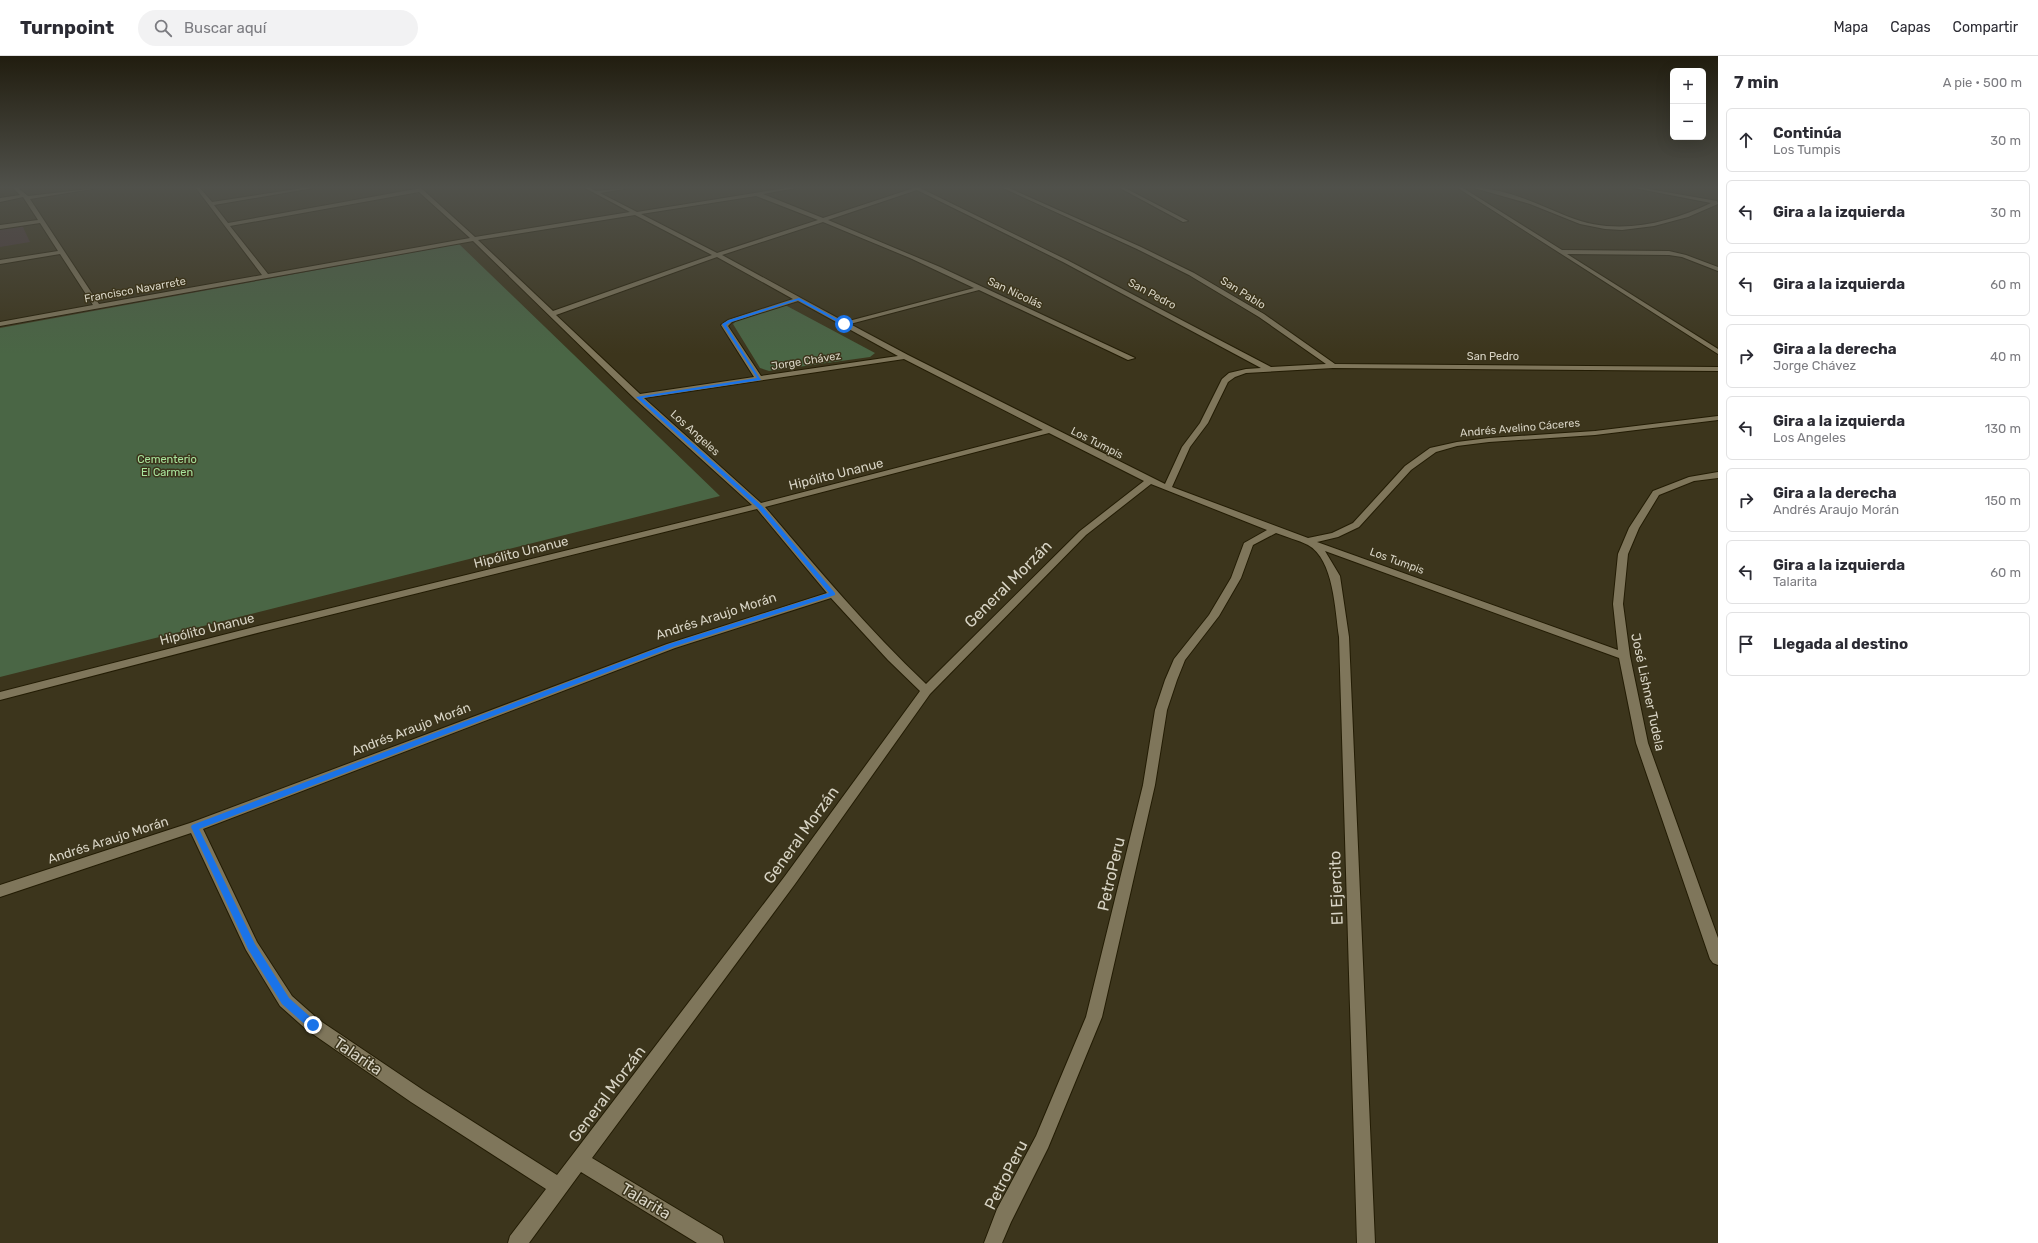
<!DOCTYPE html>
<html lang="es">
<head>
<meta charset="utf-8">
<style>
  :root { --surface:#fff; --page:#f2f2f3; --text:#2b2b33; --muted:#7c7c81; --line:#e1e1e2 }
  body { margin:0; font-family:Rubik,sans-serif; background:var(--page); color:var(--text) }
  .controls { position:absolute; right:12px; top:12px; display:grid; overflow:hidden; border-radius:6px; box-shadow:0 4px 16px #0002 }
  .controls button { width:36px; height:36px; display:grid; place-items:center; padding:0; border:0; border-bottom:1px solid var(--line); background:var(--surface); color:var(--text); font:20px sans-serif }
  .stop { position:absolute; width:12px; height:12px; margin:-9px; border:3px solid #1a73e8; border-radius:50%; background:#fff }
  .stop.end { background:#1a73e8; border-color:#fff; box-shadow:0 1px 4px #0008 }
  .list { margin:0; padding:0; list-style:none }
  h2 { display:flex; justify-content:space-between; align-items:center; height:52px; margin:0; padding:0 16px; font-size:17px }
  h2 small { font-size:13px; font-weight:400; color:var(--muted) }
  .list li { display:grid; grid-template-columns:26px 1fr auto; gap:12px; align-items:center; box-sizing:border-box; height:64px; margin:0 8px 8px; padding:0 8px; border:1px solid var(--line); border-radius:6px }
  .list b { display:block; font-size:15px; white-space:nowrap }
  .list p { margin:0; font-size:13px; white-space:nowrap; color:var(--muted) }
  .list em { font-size:13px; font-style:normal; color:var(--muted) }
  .icon { flex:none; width:22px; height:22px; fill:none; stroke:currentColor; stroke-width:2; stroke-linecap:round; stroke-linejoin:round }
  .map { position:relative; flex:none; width:1718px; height:1187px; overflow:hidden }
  header { display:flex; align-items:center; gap:24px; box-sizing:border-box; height:56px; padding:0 20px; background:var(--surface); border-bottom:1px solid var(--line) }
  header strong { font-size:19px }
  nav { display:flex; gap:22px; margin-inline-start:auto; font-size:14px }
  .search { width:280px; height:36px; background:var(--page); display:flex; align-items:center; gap:10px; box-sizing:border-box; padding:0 14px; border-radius:22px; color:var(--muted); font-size:15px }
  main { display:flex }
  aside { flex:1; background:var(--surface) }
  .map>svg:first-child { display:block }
  .education { fill:#4b373b }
  .green { fill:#4a6645 }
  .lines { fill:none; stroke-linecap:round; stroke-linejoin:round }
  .minor-casing { stroke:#231c04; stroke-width:2 }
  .minor { fill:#7f765b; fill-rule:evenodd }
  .route { fill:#1a73e8 }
  .labels { text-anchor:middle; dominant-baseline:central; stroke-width:3; stroke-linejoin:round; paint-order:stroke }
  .far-street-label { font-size:11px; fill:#d8d4c5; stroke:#3c351c }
  .far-park-label { font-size:11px; fill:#a9e59d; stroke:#3c351c }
  .street-label { font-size:13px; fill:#d8d4c5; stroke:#3c351c }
  .near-street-label { font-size:16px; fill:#d8d4c5; stroke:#3c351c }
</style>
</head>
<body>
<header>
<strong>Turnpoint</strong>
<div class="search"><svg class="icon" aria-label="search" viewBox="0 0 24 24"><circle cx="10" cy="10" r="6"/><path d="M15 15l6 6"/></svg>Buscar aquí</div>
<nav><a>Mapa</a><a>Capas</a><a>Compartir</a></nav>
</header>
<main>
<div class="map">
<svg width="1718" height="1187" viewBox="0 0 1718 1187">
  <rect width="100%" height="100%" fill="#3c351c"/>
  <path class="education" d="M 22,169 L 30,186 L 0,191 L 0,172 Z"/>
  <path class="green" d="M 459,188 L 720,440 L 0,621 L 0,272 Z
    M 779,249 L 787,250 L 875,297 L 870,301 L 769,315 L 760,312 L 733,268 L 737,264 Z"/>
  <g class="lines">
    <defs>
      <path id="minor" d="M 13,132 L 18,132 L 28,140 L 98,132 L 30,143 L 99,248 L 262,219 L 196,132 L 200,132 L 212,146 L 303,132 L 313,132 L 214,149 L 228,167 L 421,132 L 475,181 L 630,156 L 585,132 L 590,132 L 596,135 L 630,132 L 600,137 L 637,156 L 786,132 L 796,132 L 763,138 L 823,162 L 914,132 L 920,132 L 1067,204 L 1271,311 L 1326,308 L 1259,261 L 1189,219 L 1137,193 L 1003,132 L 1009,132 L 1141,191 L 1194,217 L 1264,258 L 1335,308 L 1718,311 L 1718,315 L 1333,312 L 1246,317 L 1235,321 L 1228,326 L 1208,367 L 1190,391 L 1172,431 L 1308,482 L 1332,477 L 1353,467 L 1405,410 L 1430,392 L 1457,386 L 1489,382 L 1595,375 L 1718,360 L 1718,364 L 1595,379 L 1489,386 L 1457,390 L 1436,396 L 1411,414 L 1359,471 L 1338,481 L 1317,486 L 1618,594 L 1613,548 L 1618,498 L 1629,472 L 1653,435 L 1689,421 L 1718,416 L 1718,422 L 1694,425 L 1659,439 L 1639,472 L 1628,498 L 1623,548 L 1630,600 L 1648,687 L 1718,882 L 1718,909 L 1713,907 L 1710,903 L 1636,687 L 1619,602 L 1325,495 L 1340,520 L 1349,581 L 1375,1187 L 1357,1187 L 1339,581 C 1335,555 1334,503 1308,489 C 1298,484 1286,481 1276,477 L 1253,489 L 1241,522 L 1219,560 L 1185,604 L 1177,624 L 1167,654 L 1155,729 L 1102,961 L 1048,1092 L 1011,1166 L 1002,1187 L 984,1187 L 997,1153 L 1036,1080 L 1086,961 L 1143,729 L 1155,654 L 1165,624 L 1174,603 L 1209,559 L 1231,522 L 1244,487 L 1267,474 L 1151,428 L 1086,479 L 930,638 L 795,828 L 592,1102 L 722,1180 L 724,1187 L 697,1187 L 581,1116 L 529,1187 L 508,1187 L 510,1180 L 546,1133 L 411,1046 L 307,974 L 280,950 L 246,894 L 191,777 L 0,841 L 0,829 L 190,767 L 667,588 L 827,537 L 757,453 L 265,575 L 0,644 L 0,636 L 258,570 L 752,449 L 635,343 L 473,185 L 0,270 L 0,266 L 93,249 L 60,198 L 0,208 L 0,204 L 58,195 L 40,167 L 0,173 L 0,169 L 38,164 L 23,141 L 0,146 L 0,142 L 20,139 ZM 917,134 L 1063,206 L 1261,312 L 1246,313 L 1229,317 L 1222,323 L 1200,367 L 1182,391 L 1165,428 L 908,299 L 850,268 L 979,234 L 1107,294 L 1128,304 L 1135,302 L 940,211 L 828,164 ZM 419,136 L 470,182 L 268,218 L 230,170 ZM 756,140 L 818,164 L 717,197 L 641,158 ZM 635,159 L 712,199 L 553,255 L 478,184 ZM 823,166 L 910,202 L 974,232 L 845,266 L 722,199 ZM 717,201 L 793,243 L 728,264 L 721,269 L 754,321 L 640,338 L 556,259 ZM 798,245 L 898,300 L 761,320 L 728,270 L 732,266 ZM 904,303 L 1043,374 L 761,447 L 644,342 ZM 1049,377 L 1144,425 L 1080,475 L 926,628 C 868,573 817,512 765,451 ZM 831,542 L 888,604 L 920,635 L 785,820 L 557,1119 L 423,1034 L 319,964 L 292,940 L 257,886 L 203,773 L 675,592 Z
        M 1120,132 L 1125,132 L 1188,165 L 1183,166 Z
        M 1458,132 L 1463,132 L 1562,194 L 1669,195 L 1686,199 L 1718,211 L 1718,215 L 1682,201 L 1669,199 L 1567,198 L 1718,293 L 1718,298 Z
        M 1474,132 C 1507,132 1539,149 1569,161 C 1616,180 1667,168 1711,147 L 1634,132 L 1643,132 L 1717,145 L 1718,148 L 1688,161 L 1654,170 L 1622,174 L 1605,173 L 1580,168 L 1530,148 Z"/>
    </defs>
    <use href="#minor" class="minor-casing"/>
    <use href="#minor" class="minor"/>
  </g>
  <linearGradient id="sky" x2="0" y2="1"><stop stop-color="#211d0f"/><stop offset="0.44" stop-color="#50514b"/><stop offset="1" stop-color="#50514b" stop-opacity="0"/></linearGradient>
  <rect width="1718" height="298" fill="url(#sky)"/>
  <path class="route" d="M 799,242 L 846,268 L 843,269 L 798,244 L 731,266 L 726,269 L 761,324 L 642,342 L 762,450 L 835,537 L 835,539 L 673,591 L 199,773 L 255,888 L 289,942 L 316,966 L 316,972 L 309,972 L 282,948 L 248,893 L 191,771 L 192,769 L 669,588 L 829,537 L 758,452 L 636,341 L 757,322 L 722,268 L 729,264 Z"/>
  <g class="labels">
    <g class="far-street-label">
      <text transform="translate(135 234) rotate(-10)">Francisco Navarrete</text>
      <text transform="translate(1015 237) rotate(25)">San Nicolás</text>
      <text transform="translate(1243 237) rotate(32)">San Pablo</text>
      <text transform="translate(1152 238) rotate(28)">San Pedro</text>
      <text x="1493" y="300">San Pedro</text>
      <text transform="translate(806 305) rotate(-9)">Jorge Chávez</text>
      <text transform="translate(1520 372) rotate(-5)">Andrés Avelino Cáceres</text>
      <text transform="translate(695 377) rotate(42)">Los Angeles</text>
      <text transform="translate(1097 387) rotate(27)">Los Tumpis</text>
      <text transform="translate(1397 505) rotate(20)">Los Tumpis</text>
    </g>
    <g class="far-park-label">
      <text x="167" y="403">Cementerio<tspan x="167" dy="13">El Carmen</tspan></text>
    </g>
    <g class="street-label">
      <text transform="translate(836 418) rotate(-14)">Hipólito Unanue</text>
      <text transform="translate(521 496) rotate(-14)">Hipólito Unanue</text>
      <text transform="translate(716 560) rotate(-18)">Andrés Araujo Morán</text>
      <text transform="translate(207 573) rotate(-14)">Hipólito Unanue</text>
      <text transform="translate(1648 636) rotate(78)">José Lishner Tudela</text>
      <text transform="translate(411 673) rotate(-21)">Andrés Araujo Morán</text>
      <text transform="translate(108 784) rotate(-18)">Andrés Araujo Morán</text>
    </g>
    <g class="near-street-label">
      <text transform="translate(1008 528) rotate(-45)">General Morzán</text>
      <text transform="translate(801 779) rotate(-54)">General Morzán</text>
      <text transform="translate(1111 818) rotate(-77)">PetroPeru</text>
      <text transform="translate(1336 832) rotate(-92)">El Ejercito</text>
      <text transform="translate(358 1000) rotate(34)">Talarita</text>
      <text transform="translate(607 1038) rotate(-53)">General Morzán</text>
      <text transform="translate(1006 1119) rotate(-63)">PetroPeru</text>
      <text transform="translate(646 1145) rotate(31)">Talarita</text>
    </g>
  </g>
</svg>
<div class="controls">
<button>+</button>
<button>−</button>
</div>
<div class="stop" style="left:844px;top:268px"></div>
<div class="stop end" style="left:313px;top:969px"></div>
</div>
<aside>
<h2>7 min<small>A pie · 500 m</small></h2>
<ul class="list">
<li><svg class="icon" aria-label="ahead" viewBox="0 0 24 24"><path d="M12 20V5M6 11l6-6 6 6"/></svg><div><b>Continúa</b><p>Los Tumpis</p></div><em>30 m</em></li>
<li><svg class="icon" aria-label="left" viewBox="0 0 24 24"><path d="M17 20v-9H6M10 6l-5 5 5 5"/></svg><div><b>Gira a la izquierda</b></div><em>30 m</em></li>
<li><svg class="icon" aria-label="left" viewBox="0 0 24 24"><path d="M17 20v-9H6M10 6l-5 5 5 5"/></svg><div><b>Gira a la izquierda</b></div><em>60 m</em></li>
<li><svg class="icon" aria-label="right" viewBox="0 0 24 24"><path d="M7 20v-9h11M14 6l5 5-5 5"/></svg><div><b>Gira a la derecha</b><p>Jorge Chávez</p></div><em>40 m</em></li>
<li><svg class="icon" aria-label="left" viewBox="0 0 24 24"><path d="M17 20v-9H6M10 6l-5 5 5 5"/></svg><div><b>Gira a la izquierda</b><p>Los Angeles</p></div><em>130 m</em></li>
<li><svg class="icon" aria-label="right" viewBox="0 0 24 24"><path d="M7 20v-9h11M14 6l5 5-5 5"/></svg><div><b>Gira a la derecha</b><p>Andrés Araujo Morán</p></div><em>150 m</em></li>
<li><svg class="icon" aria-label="left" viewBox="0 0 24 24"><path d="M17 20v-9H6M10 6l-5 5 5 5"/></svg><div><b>Gira a la izquierda</b><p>Talarita</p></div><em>60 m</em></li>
<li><svg class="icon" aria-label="arrive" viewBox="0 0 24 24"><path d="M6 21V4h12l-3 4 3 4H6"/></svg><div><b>Llegada al destino</b></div></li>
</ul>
</aside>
</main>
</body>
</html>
